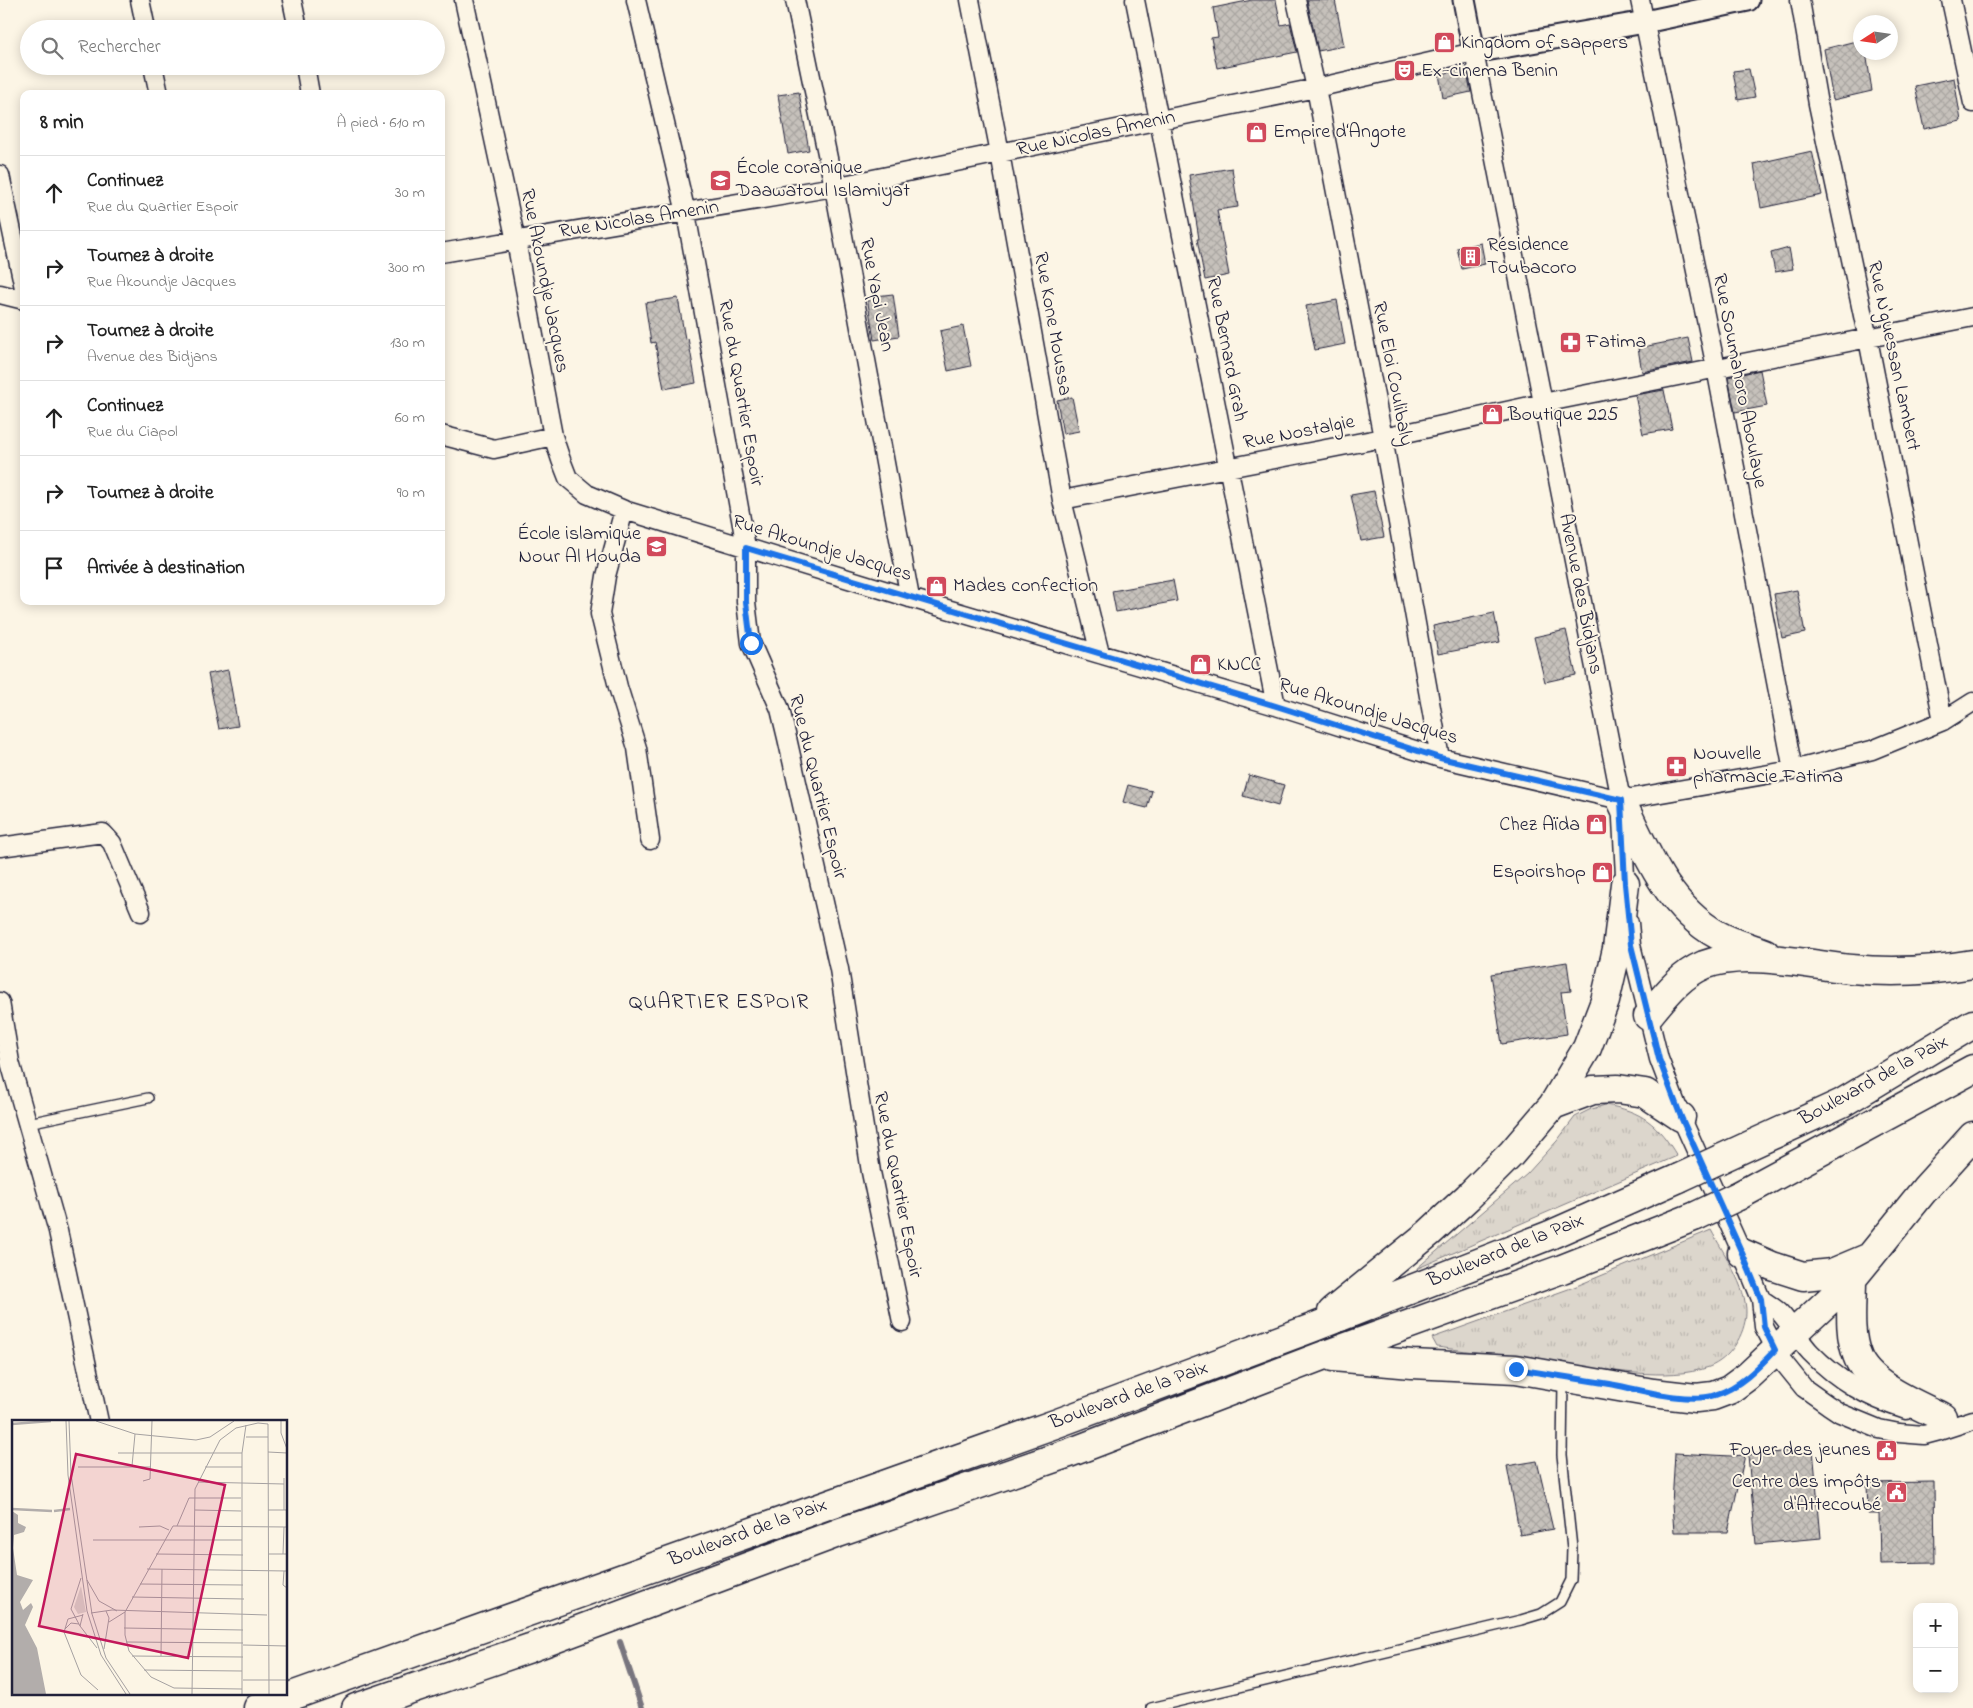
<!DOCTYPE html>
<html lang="fr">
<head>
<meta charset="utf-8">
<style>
  :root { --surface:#fff; --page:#f2f2f2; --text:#222; --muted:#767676; --line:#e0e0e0 }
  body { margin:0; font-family:"Indie Flower",sans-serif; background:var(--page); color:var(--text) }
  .controls { position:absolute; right:15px; bottom:15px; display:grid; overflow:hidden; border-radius:10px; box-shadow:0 2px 12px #0003 }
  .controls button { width:45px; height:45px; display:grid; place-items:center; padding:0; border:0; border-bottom:1px solid var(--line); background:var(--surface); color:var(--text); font:25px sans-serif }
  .compass { position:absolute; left:1853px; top:15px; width:45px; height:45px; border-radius:50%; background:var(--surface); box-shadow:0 2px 12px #0003; rotate:258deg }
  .stop { position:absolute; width:15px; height:15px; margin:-11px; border:4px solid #1a73e8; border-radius:50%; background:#fff }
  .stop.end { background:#1a73e8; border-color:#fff; box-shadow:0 1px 5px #0008 }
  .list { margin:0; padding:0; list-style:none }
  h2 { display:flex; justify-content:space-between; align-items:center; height:65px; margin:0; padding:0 20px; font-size:21px }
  h2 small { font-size:16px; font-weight:400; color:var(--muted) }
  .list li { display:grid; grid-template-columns:32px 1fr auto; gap:15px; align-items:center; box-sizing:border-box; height:75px; padding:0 20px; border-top:1px solid var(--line) }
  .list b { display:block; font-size:19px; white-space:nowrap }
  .list p { margin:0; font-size:16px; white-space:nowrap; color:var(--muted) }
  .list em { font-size:16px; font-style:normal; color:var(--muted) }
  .icon { flex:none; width:28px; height:28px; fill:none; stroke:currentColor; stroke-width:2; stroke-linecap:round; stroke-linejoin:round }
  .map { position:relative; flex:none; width:1973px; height:1708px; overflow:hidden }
  .search { position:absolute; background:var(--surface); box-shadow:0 2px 12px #0003; left:20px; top:20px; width:425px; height:55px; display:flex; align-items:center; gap:12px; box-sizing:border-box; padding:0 18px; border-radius:28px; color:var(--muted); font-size:19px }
  .panel { position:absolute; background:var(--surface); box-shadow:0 2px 12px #0003; left:20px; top:90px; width:425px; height:515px; border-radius:10px }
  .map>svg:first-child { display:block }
  .grass { fill:url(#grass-tufts); stroke:#7f7c84 }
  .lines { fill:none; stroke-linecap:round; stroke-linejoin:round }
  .stream { stroke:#78757e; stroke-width:6 }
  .building { fill:url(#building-cross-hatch); stroke:#22223b }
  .service-casing { stroke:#22223b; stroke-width:12 }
  .minor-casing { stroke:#22223b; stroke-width:21 }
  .tertiary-casing { stroke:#22223b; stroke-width:25 }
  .primary-casing { stroke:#22223b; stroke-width:31 }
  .service { stroke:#fcf5e5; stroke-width:9 }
  .minor { stroke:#fcf5e5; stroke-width:18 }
  .tertiary { stroke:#fcf5e5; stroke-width:21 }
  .primary { stroke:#fcf5e5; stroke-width:28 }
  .primary-bridge-casing { stroke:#22223b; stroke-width:31; stroke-linecap:butt }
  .primary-bridge { stroke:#fcf5e5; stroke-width:28 }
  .route { stroke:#1a73e8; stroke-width:6 }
  .labels { text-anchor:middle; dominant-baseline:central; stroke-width:4; stroke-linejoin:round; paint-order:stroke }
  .poi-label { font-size:20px; fill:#22223b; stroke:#fcf5e5; text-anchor:start }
  .street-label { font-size:20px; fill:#22223b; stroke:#fcf5e5 }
  .neighbourhood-label { font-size:21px; letter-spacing:1px; fill:#22223b; stroke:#fcf5e5 }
  .inset-river { fill:none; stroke:#b2adab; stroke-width:2.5 }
  .inset-road { fill:none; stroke:#a5a1a1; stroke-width:1 }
  .view { fill:#c2185b; fill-opacity:0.15; stroke:#c2185b; stroke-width:2.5 }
  .inset-edge { fill:none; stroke:#22223b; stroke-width:2.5 }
</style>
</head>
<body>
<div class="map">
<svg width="1973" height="1708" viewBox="0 0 1973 1708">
  <defs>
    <pattern id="grass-tufts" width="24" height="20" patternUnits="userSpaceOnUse" patternTransform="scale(1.25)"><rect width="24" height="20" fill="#dcd6cc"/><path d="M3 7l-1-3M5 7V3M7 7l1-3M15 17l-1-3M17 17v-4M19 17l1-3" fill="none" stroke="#bcb7b0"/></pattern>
    <pattern id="building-cross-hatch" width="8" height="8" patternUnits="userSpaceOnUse" patternTransform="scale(1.25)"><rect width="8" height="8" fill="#c6c1bb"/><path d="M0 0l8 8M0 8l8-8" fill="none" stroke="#aaa6a2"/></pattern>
  </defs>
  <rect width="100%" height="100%" fill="#fcf5e5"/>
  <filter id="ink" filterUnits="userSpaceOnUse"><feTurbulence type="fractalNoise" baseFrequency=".02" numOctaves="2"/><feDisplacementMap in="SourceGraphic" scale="10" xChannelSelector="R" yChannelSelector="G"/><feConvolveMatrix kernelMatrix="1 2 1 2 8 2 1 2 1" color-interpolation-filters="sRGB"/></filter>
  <g filter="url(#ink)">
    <path class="grass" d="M 1605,1105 C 1642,1111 1658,1124 1677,1156 L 1416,1269 L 1527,1174 L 1557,1141 L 1575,1117 L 1589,1110 Z
      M 1711,1230 C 1723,1252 1747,1288 1746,1313 C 1745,1335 1730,1359 1709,1367 C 1668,1382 1605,1369 1562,1364 C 1520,1358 1479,1353 1437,1347 L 1432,1338 L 1574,1287 Z"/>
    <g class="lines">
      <path class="stream" d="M 620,1642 L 642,1708"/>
    </g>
    <path class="building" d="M 1252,0 L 1276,0 L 1281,25 L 1290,23 L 1297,52 L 1217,68 L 1211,38 L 1218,37 L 1213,8 Z
      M 1307,0 L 1335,0 L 1344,46 L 1318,51 Z
      M 1860,40 L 1860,52 L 1866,52 L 1872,91 L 1833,100 L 1824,49 Z
      M 1466,69 L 1471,92 L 1443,98 L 1439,74 Z
      M 1749,69 L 1755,97 L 1738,100 L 1733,71 Z
      M 1954,78 L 1961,121 L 1924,129 L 1915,86 Z
      M 799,92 L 809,150 L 788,154 L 778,95 Z
      M 1812,151 L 1822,195 L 1761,208 L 1754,164 Z
      M 1232,168 L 1238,207 L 1217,210 L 1229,275 L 1205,280 L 1197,239 L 1199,239 L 1189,175 Z
      M 1481,243 L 1485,264 L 1462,269 L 1457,248 Z
      M 1789,248 L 1793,269 L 1775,272 L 1771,253 Z
      M 893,294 L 899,336 L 874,340 L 867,297 Z
      M 678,298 L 685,339 L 688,338 L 696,383 L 664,389 L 655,342 L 651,343 L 645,303 Z
      M 1337,300 L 1345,344 L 1315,350 L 1306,306 Z
      M 963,326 L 971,366 L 948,371 L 940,331 Z
      M 1688,338 L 1693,362 L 1642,372 L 1638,348 Z
      M 1760,370 L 1767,406 L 1735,412 L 1728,377 Z
      M 1664,390 L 1672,429 L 1643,434 L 1635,395 Z
      M 1072,397 L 1079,431 L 1063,434 L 1057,400 Z
      M 1374,491 L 1384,537 L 1361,541 L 1351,495 Z
      M 1173,580 L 1177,601 L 1116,612 L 1112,591 Z
      M 1797,590 L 1805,633 L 1782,638 L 1774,594 Z
      M 1494,613 L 1500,642 L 1438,654 L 1433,626 Z
      M 1566,630 L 1576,675 L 1545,682 L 1534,637 Z
      M 228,670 L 238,726 L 219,729 L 208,674 Z
      M 1249,775 L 1284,785 L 1278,806 L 1243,796 Z
      M 1128,785 L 1152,791 L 1147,808 L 1123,802 Z
      M 1567,962 L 1571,991 L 1561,992 L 1567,1034 L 1502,1044 L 1491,974 Z
      M 1813,1449 L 1821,1538 L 1756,1544 L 1748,1455 Z
      M 1675,1453 L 1731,1456 L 1745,1455 L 1728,1532 L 1674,1532 L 1672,1504 Z
      M 1537,1461 L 1553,1529 L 1520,1535 L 1507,1466 Z
      M 1934,1482 L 1935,1563 L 1880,1564 L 1879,1514 L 1868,1514 L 1867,1483 Z"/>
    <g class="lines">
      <defs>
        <path id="service" d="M 28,1123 L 148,1098
          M 1151,1708 L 1521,1620 L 1541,1614 L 1560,1602 L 1571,1580 L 1572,1548 L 1562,1455 L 1563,1380"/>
        <path id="minor" d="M 140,0 L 146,29
          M 292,0 L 298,29
          M 464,0 L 516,241 L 553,436 L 561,460 L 568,478 L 587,494 L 624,510 L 910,598 L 1276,706 L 1440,758 L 1621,800 L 1793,770 L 1872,750 L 1943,721 L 1973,702
          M 636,0 L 686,213 L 746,547 L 746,602 L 751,643 L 780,709 L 787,738 L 839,969 L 871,1172 L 902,1322
          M 795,0 L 834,187 L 910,598
          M 970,0 L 1000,153 L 1062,500 L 1100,654
          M 1135,0 L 1276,706
          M 1296,0 L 1316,88 L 1383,438 L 1440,758
          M 1640,0 L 1716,368 L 1793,770
          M 1800,0 L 1818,104 L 1868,339 L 1943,721
          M 1951,0 L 1973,103
          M 153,66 L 159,94
          M 305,66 L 310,94
          M 0,175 L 24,288
          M 441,253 L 834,187 L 1316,88 L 1474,52 L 1621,800 L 1626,895
          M 0,294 L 24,300
          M 441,435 L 494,449 L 553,436
          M 1062,500 L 1383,438 L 1543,403 L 1973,317
          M 624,510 L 606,576 L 600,614 L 618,687 L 637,748 L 650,840
          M 0,847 L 103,833 L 112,843 L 141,912
          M 1629,923 L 1631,945 L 1659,1059 L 1681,1117 L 1742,1253 L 1761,1299 L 1764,1327 L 1783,1362 L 1804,1388 L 1828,1405 L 1840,1413 L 1879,1429 L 1899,1433 L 1924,1435 L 1939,1431 L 1973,1420
          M 0,1002 L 10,1062 L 58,1231 L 99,1422
          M 1761,1299 C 1768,1304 1777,1309 1782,1315 C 1792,1327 1800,1341 1810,1352 C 1838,1381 1868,1398 1906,1410"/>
        <path id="tertiary" d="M 1464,0 L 1474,52 L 1645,22 L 1748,0"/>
        <path id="primary" d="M 1621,800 C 1645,850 1667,907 1718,935 C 1732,943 1750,947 1765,953
          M 1648,1016 C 1664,997 1680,975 1704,965 C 1745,949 1808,965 1851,969 C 1892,973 1932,971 1973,964
          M 1553,1105 L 1593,1090 L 1618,1089 L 1645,1093 L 1681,1117
          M 1720,1159 L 1842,1103 L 1973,1024
          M 1738,1196 L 1973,1069
          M 1742,1253 L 1772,1266 L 1803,1276 L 1832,1273 L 1870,1257 L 1925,1189 L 1973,1136
          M 1852,1279 C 1852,1304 1848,1332 1857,1355 C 1867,1385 1916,1404 1942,1417
          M 1332,1312 L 1429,1233 L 1468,1197 L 1511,1154 L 1553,1105 L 1587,1048 L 1605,1001 L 1617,949 L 1625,884
          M 1333,1357 L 1412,1364 L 1516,1369 L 1653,1393 L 1696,1398 L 1713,1396 L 1729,1390 L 1748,1376 L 1852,1279 L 1870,1257
          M 258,1708 L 1055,1424 L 1312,1328 L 1550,1235 L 1679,1178
          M 356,1708 L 530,1648 L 838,1533 L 1069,1453 L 1322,1356 L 1562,1269 L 1696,1216"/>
      </defs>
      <use href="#service" class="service-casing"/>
      <use href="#minor" class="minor-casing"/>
      <use href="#tertiary" class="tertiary-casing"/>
      <use href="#primary" class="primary-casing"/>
      <use href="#service" class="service"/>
      <use href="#minor" class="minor"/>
      <use href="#tertiary" class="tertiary"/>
      <use href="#primary" class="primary"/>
      <defs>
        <path id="primary-bridge" d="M 1679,1178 L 1720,1159
          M 1696,1216 L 1738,1196"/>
      </defs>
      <use href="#primary-bridge" class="primary-bridge-casing"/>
      <use href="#primary-bridge" class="primary-bridge"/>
    </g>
  </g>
  <g class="lines" filter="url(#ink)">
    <path class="route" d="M 751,643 L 746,602 L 746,548 L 1276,706 L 1440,758 L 1621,800 L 1625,884 L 1631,945 L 1659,1059 L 1681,1117 L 1742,1253 L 1761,1299 L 1764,1327 L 1775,1350 C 1758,1368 1739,1388 1715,1395 C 1688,1404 1637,1389 1610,1384 C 1578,1379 1547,1374 1516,1369"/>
  </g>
  <defs>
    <symbol id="shop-square" viewBox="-11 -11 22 22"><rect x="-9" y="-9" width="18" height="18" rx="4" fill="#d1495b" stroke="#fcf5e5"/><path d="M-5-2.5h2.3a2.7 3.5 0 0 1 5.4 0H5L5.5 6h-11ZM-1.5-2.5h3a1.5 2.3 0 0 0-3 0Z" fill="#fff"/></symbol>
    <symbol id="theatre-square" viewBox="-11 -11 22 22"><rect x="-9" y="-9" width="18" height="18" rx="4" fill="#d1495b" stroke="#fcf5e5"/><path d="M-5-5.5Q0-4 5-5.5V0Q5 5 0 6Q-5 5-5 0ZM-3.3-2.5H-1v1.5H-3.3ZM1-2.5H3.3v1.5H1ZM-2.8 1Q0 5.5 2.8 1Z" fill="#fff"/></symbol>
    <symbol id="school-square" viewBox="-11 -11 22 22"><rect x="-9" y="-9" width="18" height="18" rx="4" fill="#d1495b" stroke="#fcf5e5"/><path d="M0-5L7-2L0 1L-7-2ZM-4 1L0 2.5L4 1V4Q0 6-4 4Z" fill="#fff"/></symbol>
    <symbol id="building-square" viewBox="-11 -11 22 22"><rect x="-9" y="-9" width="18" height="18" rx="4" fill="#d1495b" stroke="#fcf5e5"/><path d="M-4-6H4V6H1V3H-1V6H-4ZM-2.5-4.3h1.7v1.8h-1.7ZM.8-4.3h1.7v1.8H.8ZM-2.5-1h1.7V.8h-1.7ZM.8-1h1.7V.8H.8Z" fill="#fff"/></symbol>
    <symbol id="pharmacy-square" viewBox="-11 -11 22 22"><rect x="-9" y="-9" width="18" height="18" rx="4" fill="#d1495b" stroke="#fcf5e5"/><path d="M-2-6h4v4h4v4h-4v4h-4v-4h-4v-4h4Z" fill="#fff"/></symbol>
    <symbol id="civic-square" viewBox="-11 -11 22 22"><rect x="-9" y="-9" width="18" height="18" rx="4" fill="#d1495b" stroke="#fcf5e5"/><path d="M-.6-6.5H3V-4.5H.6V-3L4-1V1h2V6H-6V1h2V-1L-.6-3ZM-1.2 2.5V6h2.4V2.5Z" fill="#fff"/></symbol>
  </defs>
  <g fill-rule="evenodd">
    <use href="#shop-square" x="1432" y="30" width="25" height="25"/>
    <use href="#theatre-square" x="1392" y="58" width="25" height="25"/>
    <use href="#shop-square" x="1244" y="120" width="25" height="25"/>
    <use href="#school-square" x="708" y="168" width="25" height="25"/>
    <use href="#building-square" x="1458" y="244" width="25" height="25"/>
    <use href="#pharmacy-square" x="1558" y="330" width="25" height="25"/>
    <use href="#shop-square" x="1480" y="402" width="25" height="25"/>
    <use href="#school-square" x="644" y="534" width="25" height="25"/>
    <use href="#shop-square" x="924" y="574" width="25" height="25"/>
    <use href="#shop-square" x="1188" y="652" width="25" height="25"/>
    <use href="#pharmacy-square" x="1664" y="754" width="25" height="25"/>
    <use href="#shop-square" x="1584" y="812" width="25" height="25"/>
    <use href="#shop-square" x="1590" y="860" width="25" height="25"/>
    <use href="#civic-square" x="1874" y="1438" width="25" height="25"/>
    <use href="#civic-square" x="1884" y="1480" width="25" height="25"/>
  </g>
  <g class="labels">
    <g class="poi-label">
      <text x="1461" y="43">Kingdom of sappers</text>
      <text x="1421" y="71">Ex-cinema Benin</text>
      <text x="1273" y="132">Empire d‘Angote</text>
      <text x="736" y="168">École coranique<tspan x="736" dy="23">Daawatoul Islamiyat</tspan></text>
      <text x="1487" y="245">Résidence<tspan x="1487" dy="23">Toubacoro</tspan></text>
      <text x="1586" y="342">Fatima</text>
      <text x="1508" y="415">Boutique 225</text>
      <text x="641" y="534" text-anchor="end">École islamique<tspan x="641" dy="23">Nour Al Houda</tspan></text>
      <text x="953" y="586">Mades confection</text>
      <text x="1217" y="665">KNCC</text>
      <text x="1693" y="754">Nouvelle<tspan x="1693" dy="23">pharmacie Fatima</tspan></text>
      <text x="1580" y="825" text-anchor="end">Chez Aïda</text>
      <text x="1586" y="872" text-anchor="end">Espoirshop</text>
      <text x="1871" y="1450" text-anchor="end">Foyer des jeunes</text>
      <text x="1881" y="1482" text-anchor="end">Centre des impôts<tspan x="1881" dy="23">d'Attecoubé</tspan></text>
    </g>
    <g class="street-label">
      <text transform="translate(1096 134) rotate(-12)">Rue Nicolas Amenin</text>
      <text transform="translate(639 220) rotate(-9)">Rue Nicolas Amenin</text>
      <text transform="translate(544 281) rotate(79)">Rue Akoundje Jacques</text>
      <text transform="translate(876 295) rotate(79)">Rue Yapi Jean</text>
      <text transform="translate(1052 324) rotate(80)">Rue Kone Moussa</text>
      <text transform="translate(1226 349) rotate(79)">Rue Bernard Grah</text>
      <text transform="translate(1893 356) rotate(78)">Rue N'guessan Lambert</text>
      <text transform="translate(1392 374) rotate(79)">Rue Eloi Coulibaly</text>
      <text transform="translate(1739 381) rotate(79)">Rue Soumahoro Aboulaye</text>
      <text transform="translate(740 393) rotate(80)">Rue du Quartier Espoir</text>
      <text transform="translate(1299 433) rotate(-11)">Rue Nostalgie</text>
      <text transform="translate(822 549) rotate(17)">Rue Akoundje Jacques</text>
      <text transform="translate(1580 594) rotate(79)">Avenue des Bidjans</text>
      <text transform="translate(1368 712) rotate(17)">Rue Akoundje Jacques</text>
      <text transform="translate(817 787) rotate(76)">Rue du Quartier Espoir</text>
      <text transform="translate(1874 1081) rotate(-29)">Boulevard de la Paix</text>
      <text transform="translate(897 1185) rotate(79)">Rue du Quartier Espoir</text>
      <text transform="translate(1506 1251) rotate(-22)">Boulevard de la Paix</text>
      <text transform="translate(1129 1396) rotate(-20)">Boulevard de la Paix</text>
      <text transform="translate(748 1533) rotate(-20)">Boulevard de la Paix</text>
    </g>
    <g class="neighbourhood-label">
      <text x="719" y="1003">QUARTIER ESPOIR</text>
    </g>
  </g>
  <g transform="translate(12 1420)">
    <rect width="275" height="275" fill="#fcf5e5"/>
    <path d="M 69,166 L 74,192 L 66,194 L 62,187 Z" fill="#dcd6cc"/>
    <path d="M 0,91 L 6,95 L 6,103 L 14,107 L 12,112 L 2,115 L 1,128 L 5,155 L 21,160 L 8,182 L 11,190 L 19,183 L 21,187 L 13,205 L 25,228 L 34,274 L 0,274 Z" fill="#b2adab"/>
    <path class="inset-river" d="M 0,4 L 39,1M 0,89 L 40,91M 42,91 L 58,89"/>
    <path class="inset-road" d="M 54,1 L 56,55 L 75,191 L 89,235 L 114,274M 57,1 L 59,54 L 80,194 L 94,238 L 118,274M 84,1 L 123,14 L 184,20 L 198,17 L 222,1M 269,1 L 269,13 L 275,29M 234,17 L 256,17M 256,32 L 275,33M 106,33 L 230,33M 120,46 L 123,14M 66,47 L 139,47M 193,47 L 230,47M 272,58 L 272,90M 131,61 L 138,59 L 140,1M 186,62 L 272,64M 183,90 L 229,91M 256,90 L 275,90M 165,106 L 177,78 L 229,78M 127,107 L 148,106 L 157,110M 81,120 L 230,120M 144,134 L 231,135M 256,134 L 275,134M 271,134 L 272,107M 135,149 L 275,151M 272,151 L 271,165 L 275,168M 75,160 L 87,181 L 105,191M 128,164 L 231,165M 120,177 L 232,179M 79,193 L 100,190 L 255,195M 71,194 L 68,206 L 85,228M 71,195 L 56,199 L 52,212 L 69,255 L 86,270M 97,202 L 113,192M 68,206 L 59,189 L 69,158M 112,208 L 231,210M 53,209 L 59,203 L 67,204M 114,222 L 231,223M 231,225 L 275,226M 92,229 L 97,198 L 94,191M 120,236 L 231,237M 149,236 L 150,149M 132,250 L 230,251M 231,260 L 275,260M 230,269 L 162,268 L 139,257 L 117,231 L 113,215 L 113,192 L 161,106 L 275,107M 180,274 L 183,69 L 208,20 L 224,8 L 246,3 L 256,4 L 257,274M 230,274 L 230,33 L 234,5"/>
    <path class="view" d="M 64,34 L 213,65 L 176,238 L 27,206 Z"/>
    <rect width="275" height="275" class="inset-edge"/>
  </g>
</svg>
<div class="controls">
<button>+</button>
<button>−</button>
</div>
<svg class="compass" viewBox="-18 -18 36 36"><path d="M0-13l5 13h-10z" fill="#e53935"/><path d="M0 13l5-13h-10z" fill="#767676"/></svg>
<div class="stop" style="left:751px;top:643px"></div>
<div class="stop end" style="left:1516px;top:1369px"></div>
<div class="search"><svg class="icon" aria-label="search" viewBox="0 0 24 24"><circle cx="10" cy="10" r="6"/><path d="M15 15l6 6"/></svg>Rechercher</div>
<section class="panel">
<h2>8 min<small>À pied · 610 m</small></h2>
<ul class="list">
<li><svg class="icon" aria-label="ahead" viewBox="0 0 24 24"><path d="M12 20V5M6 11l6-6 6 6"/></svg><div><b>Continuez</b><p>Rue du Quartier Espoir</p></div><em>30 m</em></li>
<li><svg class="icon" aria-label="right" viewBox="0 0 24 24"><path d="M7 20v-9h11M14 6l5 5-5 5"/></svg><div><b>Tournez à droite</b><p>Rue Akoundje Jacques</p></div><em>300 m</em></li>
<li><svg class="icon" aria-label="right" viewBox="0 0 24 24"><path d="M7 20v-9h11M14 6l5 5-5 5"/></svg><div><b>Tournez à droite</b><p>Avenue des Bidjans</p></div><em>130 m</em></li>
<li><svg class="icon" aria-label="ahead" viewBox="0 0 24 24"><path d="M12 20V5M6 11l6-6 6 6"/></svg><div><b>Continuez</b><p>Rue du Ciapol</p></div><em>60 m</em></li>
<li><svg class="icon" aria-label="right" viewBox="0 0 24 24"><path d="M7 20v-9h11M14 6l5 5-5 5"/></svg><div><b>Tournez à droite</b></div><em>90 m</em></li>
<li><svg class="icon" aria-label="arrive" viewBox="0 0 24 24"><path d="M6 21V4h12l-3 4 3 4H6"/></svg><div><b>Arrivée à destination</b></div></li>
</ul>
</section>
</div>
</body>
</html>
